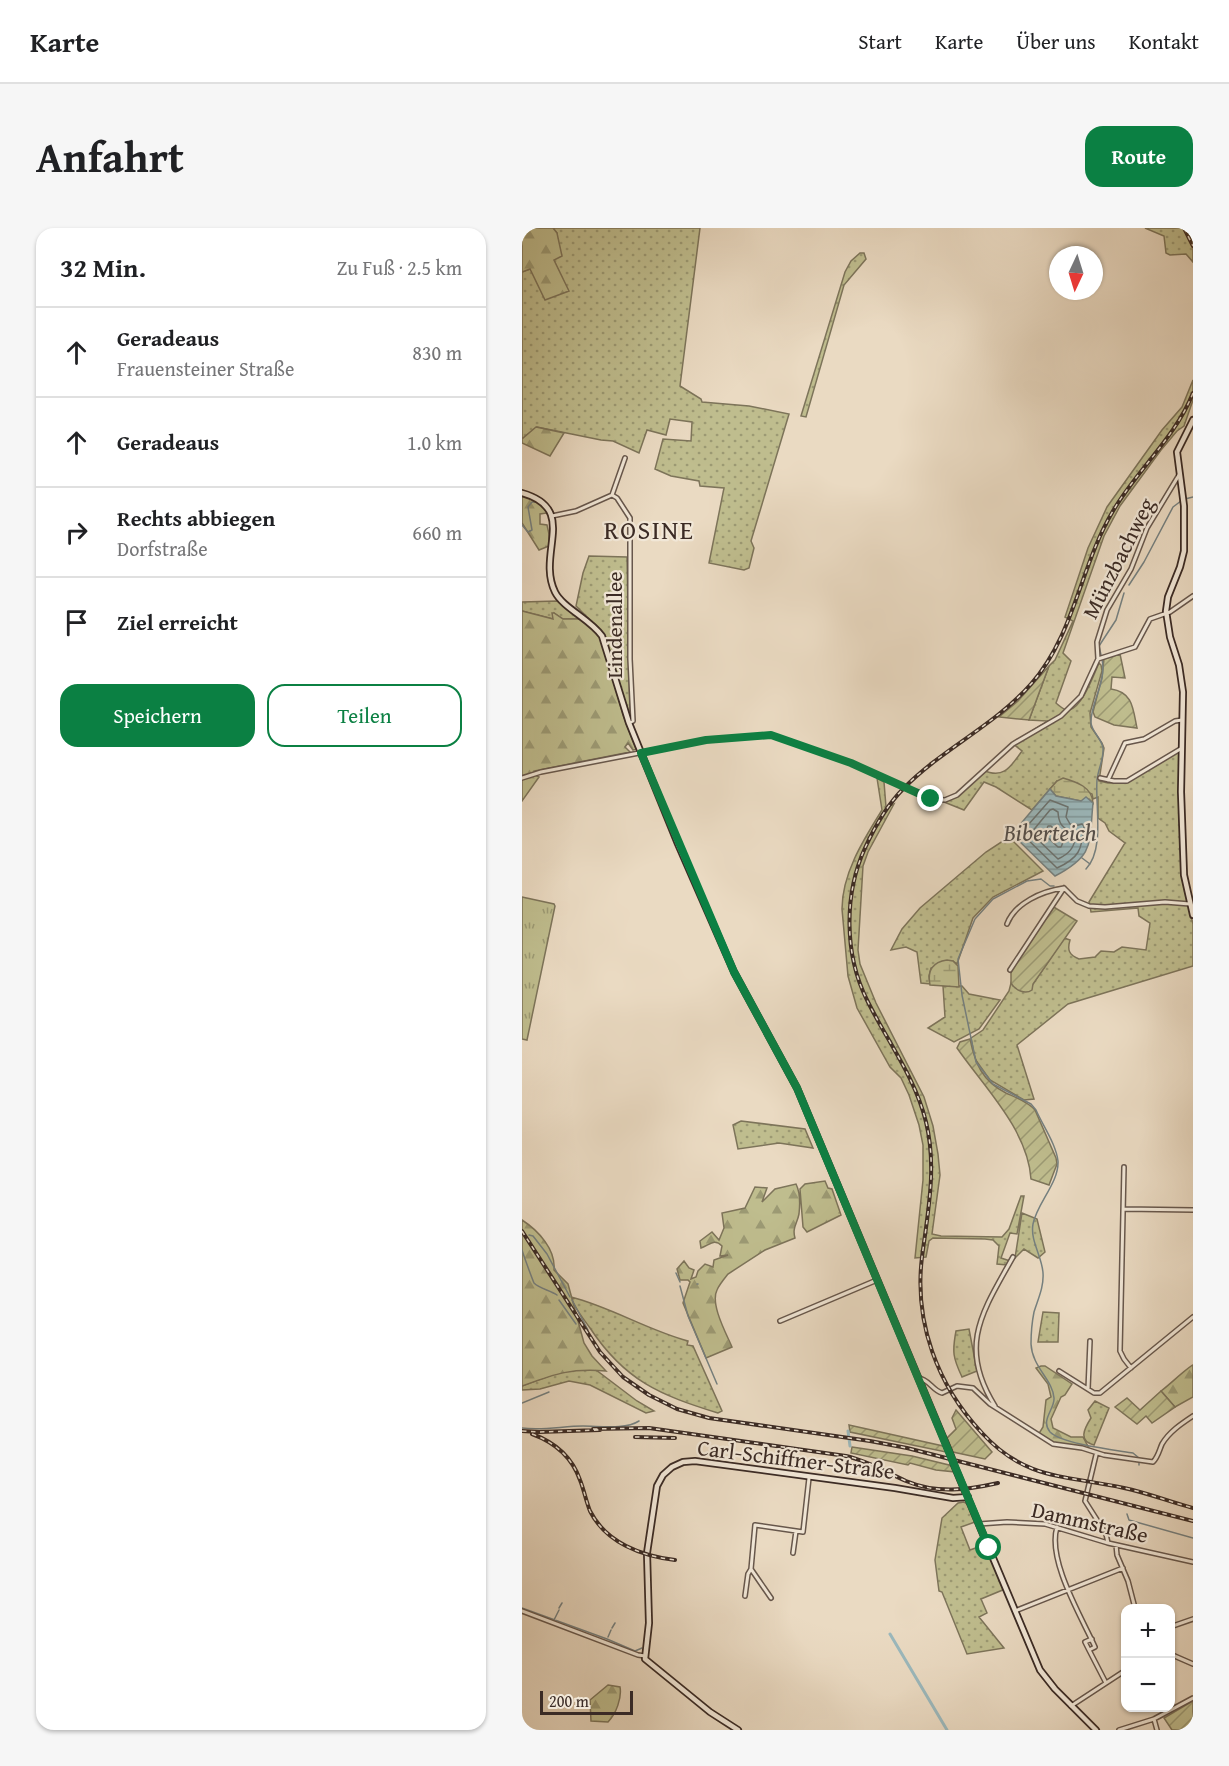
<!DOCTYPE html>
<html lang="de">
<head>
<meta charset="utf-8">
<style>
  :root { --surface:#fff; --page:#f6f6f6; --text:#202124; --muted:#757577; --line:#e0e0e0; --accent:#0b8043 }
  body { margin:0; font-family:"Gentium Book Plus",serif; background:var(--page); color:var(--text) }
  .controls { position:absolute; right:18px; bottom:18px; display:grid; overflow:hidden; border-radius:12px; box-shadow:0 2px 4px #0004 }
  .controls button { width:54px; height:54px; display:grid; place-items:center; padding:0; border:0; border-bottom:2px solid var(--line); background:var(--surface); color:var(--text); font:30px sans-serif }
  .compass { position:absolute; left:527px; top:18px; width:54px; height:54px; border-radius:50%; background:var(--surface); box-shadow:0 2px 4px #0004; rotate:184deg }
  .scale { position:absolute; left:18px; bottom:15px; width:93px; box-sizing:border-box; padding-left:6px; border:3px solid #3b2b25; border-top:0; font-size:16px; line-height:21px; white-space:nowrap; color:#3b2b25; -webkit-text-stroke:4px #f1e7d7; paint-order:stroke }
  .stop { position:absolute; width:18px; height:18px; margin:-14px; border:4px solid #0b8043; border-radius:50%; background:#fff }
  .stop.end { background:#0b8043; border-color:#fff; box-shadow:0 2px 6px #0008 }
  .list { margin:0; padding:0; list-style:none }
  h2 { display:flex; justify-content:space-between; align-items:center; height:78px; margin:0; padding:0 24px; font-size:26px }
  h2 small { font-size:20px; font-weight:400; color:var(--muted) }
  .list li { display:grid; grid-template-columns:39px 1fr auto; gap:18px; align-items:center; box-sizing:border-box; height:90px; padding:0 24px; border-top:2px solid var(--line) }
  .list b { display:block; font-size:22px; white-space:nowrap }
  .list p { margin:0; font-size:20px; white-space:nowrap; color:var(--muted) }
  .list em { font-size:20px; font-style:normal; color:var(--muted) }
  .actions { display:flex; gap:12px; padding:18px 24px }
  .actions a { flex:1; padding:14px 0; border:2px solid var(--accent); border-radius:18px; text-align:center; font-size:21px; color:var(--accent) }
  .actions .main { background:var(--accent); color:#fff }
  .icon { flex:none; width:33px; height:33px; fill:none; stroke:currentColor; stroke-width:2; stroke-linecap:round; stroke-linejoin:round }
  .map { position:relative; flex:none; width:671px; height:1502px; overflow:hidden; border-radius:18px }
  header { display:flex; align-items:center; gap:36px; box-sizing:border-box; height:84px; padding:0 30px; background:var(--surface); border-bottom:2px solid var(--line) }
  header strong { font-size:28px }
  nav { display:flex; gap:33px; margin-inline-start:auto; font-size:21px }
  .intro { display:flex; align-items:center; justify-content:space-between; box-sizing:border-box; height:144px; padding:0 36px }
  h1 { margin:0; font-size:42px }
  .button { padding:15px 27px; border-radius:18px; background:var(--accent); color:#fff; font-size:21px; font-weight:700 }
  main { display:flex; gap:36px; padding:0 36px }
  aside { flex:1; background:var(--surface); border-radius:18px; box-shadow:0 2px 4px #0004 }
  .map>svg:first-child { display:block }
  .grass { fill:url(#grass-dots); stroke:#7d745a; stroke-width:1.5 }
  .forest { fill:url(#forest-firs); stroke:#7d745a; stroke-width:1.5 }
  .wetland { fill:url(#wetland-marsh); stroke:#7d745a; stroke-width:1.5 }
  .park { fill:url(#park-tufts); stroke:#7d745a; stroke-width:1.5 }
  .garden { fill:url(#garden-furrows); stroke:#7d745a; stroke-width:1.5 }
  .water { fill:url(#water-rules); stroke:#758080; stroke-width:1.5 }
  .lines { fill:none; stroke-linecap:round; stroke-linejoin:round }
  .shore { stroke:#6b7270; stroke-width:1.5 }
  .stream { stroke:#758080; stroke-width:1.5 }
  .canal { stroke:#9bb8bc; stroke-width:3 }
  .street-casing { stroke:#67574c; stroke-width:6 }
  .secondary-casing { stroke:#3b2b25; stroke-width:8 }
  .street { stroke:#f1e7d7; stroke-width:3 }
  .secondary { stroke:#f1e7d7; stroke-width:4.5 }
  .rail-casing { stroke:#3b2b25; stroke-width:4 }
  .rail { stroke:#f1e7d7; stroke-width:1.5; stroke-dasharray:4.5; stroke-linecap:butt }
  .secondary-bridge-casing { stroke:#3b2b25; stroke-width:8; stroke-linecap:butt }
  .secondary-bridge { stroke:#f1e7d7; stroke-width:4.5 }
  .route { stroke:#0b8043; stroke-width:8 }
  .labels { text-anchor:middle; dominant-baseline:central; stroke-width:4.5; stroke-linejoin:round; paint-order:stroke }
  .street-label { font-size:22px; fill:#3b2b25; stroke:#f1e7d7 }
  .water-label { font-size:24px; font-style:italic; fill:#534e4b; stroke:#f1e7d7 }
  .quarter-label { font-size:26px; letter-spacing:1.5px; fill:#3b2b25; stroke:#f1e7d7 }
</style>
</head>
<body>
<header>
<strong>Karte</strong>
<nav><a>Start</a><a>Karte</a><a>Über uns</a><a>Kontakt</a></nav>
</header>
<div class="intro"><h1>Anfahrt</h1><a class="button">Route</a></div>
<main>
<aside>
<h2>32 Min.<small>Zu Fuß · 2.5 km</small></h2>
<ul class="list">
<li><svg class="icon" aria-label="ahead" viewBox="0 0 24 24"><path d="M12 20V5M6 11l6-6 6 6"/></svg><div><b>Geradeaus</b><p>Frauensteiner Straße</p></div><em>830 m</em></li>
<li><svg class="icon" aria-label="ahead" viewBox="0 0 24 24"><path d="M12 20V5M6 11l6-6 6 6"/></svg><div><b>Geradeaus</b></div><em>1.0 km</em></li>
<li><svg class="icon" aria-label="right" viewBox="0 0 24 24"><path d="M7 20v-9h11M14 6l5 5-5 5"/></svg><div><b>Rechts abbiegen</b><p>Dorfstraße</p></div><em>660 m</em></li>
<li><svg class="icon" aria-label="arrive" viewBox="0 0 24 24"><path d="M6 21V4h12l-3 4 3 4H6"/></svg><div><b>Ziel erreicht</b></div></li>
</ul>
<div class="actions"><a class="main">Speichern</a><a>Teilen</a></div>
</aside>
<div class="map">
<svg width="671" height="1502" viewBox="0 0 671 1502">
  <defs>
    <pattern id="grass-dots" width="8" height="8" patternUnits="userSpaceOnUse" patternTransform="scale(1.5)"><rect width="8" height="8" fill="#bfbd8e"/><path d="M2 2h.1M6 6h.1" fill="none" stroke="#9c9a74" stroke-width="1.8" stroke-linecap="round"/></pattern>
    <pattern id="forest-firs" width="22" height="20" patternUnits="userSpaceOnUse" patternTransform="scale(1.5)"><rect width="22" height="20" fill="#bfbd8e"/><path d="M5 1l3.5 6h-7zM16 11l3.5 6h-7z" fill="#9c9a74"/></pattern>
    <pattern id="wetland-marsh" width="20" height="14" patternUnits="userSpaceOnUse" patternTransform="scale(1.5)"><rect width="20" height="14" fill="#bfbd8e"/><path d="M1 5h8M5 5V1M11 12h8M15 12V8" fill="none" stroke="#9c9a74"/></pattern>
    <pattern id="park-tufts" width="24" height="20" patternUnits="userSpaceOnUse" patternTransform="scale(1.5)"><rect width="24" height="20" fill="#bfbd8e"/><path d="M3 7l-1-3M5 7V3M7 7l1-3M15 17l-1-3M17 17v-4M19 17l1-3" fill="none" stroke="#9c9a74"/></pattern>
    <pattern id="garden-furrows" width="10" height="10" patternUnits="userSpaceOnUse" patternTransform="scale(1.5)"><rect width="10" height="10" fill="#bfbd8e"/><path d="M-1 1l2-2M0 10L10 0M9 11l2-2" fill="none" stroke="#9c9a74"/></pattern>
    <pattern id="water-rules" width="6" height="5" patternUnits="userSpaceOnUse" patternTransform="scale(1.5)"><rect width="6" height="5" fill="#9bb8bc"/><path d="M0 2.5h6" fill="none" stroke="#809699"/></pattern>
  </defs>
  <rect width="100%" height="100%" fill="#eadac2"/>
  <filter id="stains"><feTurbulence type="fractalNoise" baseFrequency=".00333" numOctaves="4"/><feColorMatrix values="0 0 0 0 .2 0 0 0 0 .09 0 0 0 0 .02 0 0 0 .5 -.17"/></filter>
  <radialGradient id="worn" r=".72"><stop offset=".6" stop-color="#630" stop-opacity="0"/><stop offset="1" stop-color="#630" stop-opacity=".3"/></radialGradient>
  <path class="grass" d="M 31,0 L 178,0 L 158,158 L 179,171 L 180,174 L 227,178 L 267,186 L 229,313 L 232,320 L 227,340 L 222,342 L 187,335 L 202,260 L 178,258 L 177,253 L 149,248 L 133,241 L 141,211 L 169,213 L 170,194 L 148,191 L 144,207 L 125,202 L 117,225 L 91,213 L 79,212 L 15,199 L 0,211 L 0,44 L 32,32 L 35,5 Z
    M 623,0 L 671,0 L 671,34 L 664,26 L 648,27 L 644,25 L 642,8 Z
    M 338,25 L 342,25 L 344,31 L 322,57 L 284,189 L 279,188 L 323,44 L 329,33 Z
    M 671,152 L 671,172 L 662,198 L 655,203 L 639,222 L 598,278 L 582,308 L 541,425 L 549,433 L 534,475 C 538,478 542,483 547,482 C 560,480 572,446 577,435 L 579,437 L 580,443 L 568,485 L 569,499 L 580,515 L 582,520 L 577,553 L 586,555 L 605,554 L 659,522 L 658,606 L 662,659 L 671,696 L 671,738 L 546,776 L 495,817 L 512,871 L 502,872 L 468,852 L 453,831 L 449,810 L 461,802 L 487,763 L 489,755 L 491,758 L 509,759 L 542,710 L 548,712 C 545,722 547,727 557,731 L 573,729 L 579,723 L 592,724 L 600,719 L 624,722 L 628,695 L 617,688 L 616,680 L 569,684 L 567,674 L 603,615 L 587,603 L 583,595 L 576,590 L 576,569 L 571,571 L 570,566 L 535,553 L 510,582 L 474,559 L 462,554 L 442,582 L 422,574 L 423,570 L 435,566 L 461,542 C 482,552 489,538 500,523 L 490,515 L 526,493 L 507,492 L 527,438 L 533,432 L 551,393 L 543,389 L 566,320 L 585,279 L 640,202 L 660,179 Z
    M 67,328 L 105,329 L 108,493 L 98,464 L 82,406 L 54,378 L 61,345 Z
    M 35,373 L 60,391 L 41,391 L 32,385 L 31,391 L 0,383 L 0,374 Z
    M 355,550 L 362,554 L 364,579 L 372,576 L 346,624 L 341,638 L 336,722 L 338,736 L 354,775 L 402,869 L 411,898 L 416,926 L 418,947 L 410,1006 L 419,1008 L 480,1009 L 487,1001 L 499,968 L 502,968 L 495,1006 L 488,1005 L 479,1030 L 488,1033 L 485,1037 L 475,1036 L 477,1018 L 471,1012 L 463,1011 L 411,1010 L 407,1013 L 404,1029 L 393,1030 L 401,952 L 401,917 L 397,897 L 387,867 L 379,850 L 368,839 L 335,780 L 326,748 L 320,681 C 320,645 342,611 360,582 Z
    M 487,609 L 521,643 L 471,669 L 451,690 L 435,736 L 431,733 L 409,740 L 407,748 L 408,756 L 399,755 L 395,724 L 384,719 L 369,722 L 380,701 L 398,680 L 464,624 Z
    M 421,758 L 440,758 L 447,766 L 478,772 L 457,801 L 432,814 L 406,800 L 423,789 Z
    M 219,893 L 283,901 L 291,920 L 257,915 L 216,921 L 211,897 Z
    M 500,985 L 515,991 L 523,1024 L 516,1030 L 502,1021 L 493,1030 Z
    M 49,1069 C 89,1079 125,1102 166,1113 L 165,1117 L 171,1118 L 200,1183 L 196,1185 C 138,1167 103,1153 68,1100 C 61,1090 52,1080 49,1069 Z
    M 521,1084 L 537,1085 L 536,1114 L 516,1114 Z
    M 447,1101 L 455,1143 L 440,1149 C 431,1130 430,1124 434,1103 Z
    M 66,1141 L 74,1142 L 115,1173 L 132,1183 L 124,1185 L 68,1157 L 47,1153 L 18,1161 L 0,1162 L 0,1158 L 38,1144 Z
    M 573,1173 L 587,1180 L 572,1217 C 556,1213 562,1201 569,1190 L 566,1182 Z
    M 442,1274 L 446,1277 L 453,1294 L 439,1299 L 448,1322 L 462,1317 L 483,1361 L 459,1371 L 465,1385 L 457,1389 L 482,1420 L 445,1426 L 420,1364 L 417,1363 L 413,1332 L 420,1290 L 436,1275 Z"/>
  <path class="forest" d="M 0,0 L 31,0 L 35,5 L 40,28 L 32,32 L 47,63 L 23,72 L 8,41 L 0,44 Z
    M 14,199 L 42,205 L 28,228 L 0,215 L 0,211 Z
    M 0,268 C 10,271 21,274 25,285 L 18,286 L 18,296 L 25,297 L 27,306 L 27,318 L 17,322 L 0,295 Z
    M 0,383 L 31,391 L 30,385 L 32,385 L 41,391 L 60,391 L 75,404 L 81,416 L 101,487 L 114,521 L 111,522 L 106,515 L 103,519 L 108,524 L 12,543 L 13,547 L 17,549 L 0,573 Z
    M 303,953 L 306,960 L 310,961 L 319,987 L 285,1004 L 281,999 L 278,961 L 283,956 Z
    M 274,956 C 278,964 278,977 277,986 C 275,996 270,1000 273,1010 L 243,1022 L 206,1046 C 202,1051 197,1057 195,1062 C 188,1076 204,1105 210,1119 L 184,1130 L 161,1075 L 168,1054 L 166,1052 L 158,1052 L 155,1041 L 162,1033 L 167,1040 L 172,1042 L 169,1051 L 174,1049 L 176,1043 L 183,1036 L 191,1039 L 192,1032 L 206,1027 L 198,1028 L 200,1018 C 192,1010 188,1017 179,1020 L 178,1013 L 190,1004 L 197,1012 L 202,1000 L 200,985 L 223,980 L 233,959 L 245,960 L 240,974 L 253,961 Z
    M 0,992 C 17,1003 34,1022 32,1042 L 46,1056 L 62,1115 L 70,1128 L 84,1143 C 48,1140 33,1146 0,1158 Z
    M 671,1137 L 671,1169 L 653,1179 L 639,1163 C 646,1158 666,1139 671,1137 Z
    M 519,1138 L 523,1138 L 550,1156 L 543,1167 L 539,1169 L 529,1191 L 531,1200 L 549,1209 L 561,1209 L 568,1222 L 537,1218 L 516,1207 L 521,1199 L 524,1172 L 529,1169 L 526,1156 L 514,1140 Z
    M 86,1457 L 98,1459 C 100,1470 94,1486 86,1494 L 69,1493 L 68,1472 Z"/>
  <path class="wetland" d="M 541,550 C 555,554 570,559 571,575 L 567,571 L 559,573 L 534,568 L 528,561 L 535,553 Z
    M 425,732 L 431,733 L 436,738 L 437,759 L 408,757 C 405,742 411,734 425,732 Z"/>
  <path class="park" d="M 0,669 L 32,676 L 33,678 L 5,812 L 0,811 Z"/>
  <path class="garden" d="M 598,426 L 603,450 L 590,449 L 589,461 C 611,464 611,481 615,500 L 592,497 L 573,489 L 571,484 L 580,449 L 582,431 Z
    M 527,438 L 507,492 L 477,489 L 496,473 Z
    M 530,678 L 555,693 L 511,756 L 510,762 C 503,767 493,762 489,755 L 489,742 Z
    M 448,811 C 453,835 460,853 484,865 C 495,870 506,874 513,882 L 534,930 L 535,936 L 527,957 L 509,951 C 506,902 462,859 435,820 L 438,814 Z
    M 639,1163 L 653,1179 L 630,1195 L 624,1188 L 615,1196 L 593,1179 L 605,1170 L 618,1182 Z
    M 434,1182 L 470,1224 L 463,1231 L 431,1224 L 425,1210 L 434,1201 L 430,1190 Z
    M 327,1197 L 421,1218 L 424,1224 L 328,1204 Z
    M 330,1219 L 390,1228 L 431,1238 L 434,1244 L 414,1242 L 388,1235 L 386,1237 L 329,1225 Z
    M 671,1473 L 671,1502 L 650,1502 L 642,1490 Z"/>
  <path class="water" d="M 528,561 L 534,568 L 559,573 L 564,569 L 571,575 C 567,616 573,627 533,648 L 492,608 L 491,605 Z"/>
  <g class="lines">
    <path class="shore" d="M 528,572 L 546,579 L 544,589 L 548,596 L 553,598 L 560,596 L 562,598 C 560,622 557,630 535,640 L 499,605 Z
      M 531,581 L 536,584 C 537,601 544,599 554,608 C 552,620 547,626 536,631 L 509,605 L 528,582 Z
      M 526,598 L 529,598 L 542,612 L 539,619 L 536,619 L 522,606 Z"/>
    <path class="stream" d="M 663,271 L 671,269
      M 0,297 L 6,304 L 10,302 L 6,279 L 10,274 L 14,274
      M 607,357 L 622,334 L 651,279 L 659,273
      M 579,427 L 577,418 L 594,392 L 602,365
      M 560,630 L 568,636
      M 564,641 C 583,621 573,578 575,552 C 576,541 582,531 581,520 C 580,511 570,504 569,495 C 568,475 585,455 580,431
      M 532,658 L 528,658 L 519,651 L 505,653 L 471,671 L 453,691 L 436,731 L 440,767 L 454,834 L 471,856 L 509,876 L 514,882 C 521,898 534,916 536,933 C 537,955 515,975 511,996 C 508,1013 520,1028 521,1045 C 522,1059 516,1071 512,1084 C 510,1094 509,1106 509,1116 C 510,1139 531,1152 532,1170 C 533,1181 518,1192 528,1204 C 540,1216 593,1222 611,1225 L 617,1230 L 617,1237
      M 7,1007 L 11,1008 L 25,1026 L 48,1069
      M 0,1022 C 1,1026 11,1053 12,1055 C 18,1061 28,1062 35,1067
      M 154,1045 L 158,1054
      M 175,1056 L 176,1056
      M 158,1058 L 166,1088 L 195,1156
      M 37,1072 L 54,1096
      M 50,1072 L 66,1102
      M 0,1175 L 27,1164
      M 0,1200 C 21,1203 41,1198 61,1198 C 78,1198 103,1202 117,1193
      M 605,1286 L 607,1292 L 671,1310
      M 0,1380 L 85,1411 L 113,1423 L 120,1420
      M 37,1380 L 40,1375
      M 32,1392 L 37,1382
      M 90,1400 L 93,1395
      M 86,1409 L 89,1402"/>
    <path class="canal" d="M 326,1203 L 328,1218
      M 368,1406 L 425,1502"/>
    <defs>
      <path id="street" d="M 90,267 L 95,270 L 108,290 L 108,431 L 111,493 L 107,495
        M 30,288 L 54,283 L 90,267 L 103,230
        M 576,431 L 575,414 L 585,382 L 609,341 L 625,300 L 657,247
        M 0,550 L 19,544 L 184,512 L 249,507 L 329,535 L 409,571 L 423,572 L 435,567 L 491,516 L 539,488 L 559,468 L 576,431 L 613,419 L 628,391 L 648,384 L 671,368
        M 578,550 L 592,553 L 605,553 L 660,520
        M 586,552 L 603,515 L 622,511 L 653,493 L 660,492
        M 542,660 L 555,673 L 567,678 L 583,679 L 643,674 L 668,676
        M 485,696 C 493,675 520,663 542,660
        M 488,742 L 542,660
        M 602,939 L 598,1123 L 602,1131 L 609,1140
        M 602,981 L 671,982
        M 258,1093 L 355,1052
        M 537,1143 L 572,1165 L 578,1165 L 671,1089
        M 396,1150 C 407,1151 410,1162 420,1165 L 435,1158 L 451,1160 L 468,1176 L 531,1216 L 560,1220 L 582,1227 L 631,1234 C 636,1229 637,1223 640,1216 C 647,1204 659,1196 671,1188
        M 566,1161 L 568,1113
        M 473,1178 C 435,1118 461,1083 491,1029
        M 574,1227 L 563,1273 L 584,1306 L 586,1315
        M 457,1296 L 485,1294 L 523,1296 L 586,1315 L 671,1334
        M 535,1299 C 525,1332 559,1388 573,1419 L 567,1422 L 584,1455
        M 594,1317 L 595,1327 L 606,1353 L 613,1380
        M 271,1325 L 274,1303
        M 229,1341 L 249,1370
        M 223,1368 L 226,1346 L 229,1341 L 233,1297 L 281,1304 L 287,1250
        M 0,1383 L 116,1427 L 123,1428
        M 493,1383 L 601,1340
        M 648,1399 L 671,1391
        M 567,1422 L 563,1414 L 570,1411
        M 648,1426 L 671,1436
        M 549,1478 L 604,1442
        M 632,1491 L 635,1502
        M 597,1502 L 632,1491 L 671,1470"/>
      <path id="secondary" d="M 671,192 L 655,224 L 662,278 L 662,323 L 658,339 L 646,369 L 644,383 L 648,409 L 657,437 L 661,464 L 659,564 L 662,647 L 671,687
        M 0,265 C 57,281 14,325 33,364 C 41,380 68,391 80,408 L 107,495 L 156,616 L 212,744 L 275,860 L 429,1228
        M 432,1237 L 518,1442 L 533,1461 L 574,1502
        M 216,1502 L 188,1484 L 123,1431 L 127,1395 L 125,1325 L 135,1258 L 141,1247 L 150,1239 L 161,1234 L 173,1233 L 373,1260 L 431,1270 L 446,1269"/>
    </defs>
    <use href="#street" class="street-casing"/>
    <use href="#secondary" class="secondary-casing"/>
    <use href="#street" class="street"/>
    <use href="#secondary" class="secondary"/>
    <defs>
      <path id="rail" d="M 662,0 L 671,18
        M 671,165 C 653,210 615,242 591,283 C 558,338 553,406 509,456 C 472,498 420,521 382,560 C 365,577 353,598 343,620 C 322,666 322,726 345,772 C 365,813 393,849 404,894 C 415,939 406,983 400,1029 C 392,1094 415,1157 460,1205 C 504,1253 544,1247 602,1260 C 626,1265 648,1274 671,1280
        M 0,1003 L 78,1124 L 101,1149 L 127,1167 L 155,1181 L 187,1190 L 348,1213 L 385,1220 L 671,1293
        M 71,1201 L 127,1200 L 324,1228 C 346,1233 364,1244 384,1253 C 415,1266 445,1262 476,1255
        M 0,1203 L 17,1204 L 78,1202
        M 10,1206 C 32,1214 50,1229 58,1252 C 62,1262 64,1273 68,1283 C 84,1315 120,1328 153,1332
        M 113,1209 L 153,1210"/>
    </defs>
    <use href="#rail" class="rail-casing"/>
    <use href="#rail" class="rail"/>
    <defs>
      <path id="secondary-bridge" d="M 429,1228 L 432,1237"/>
    </defs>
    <use href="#secondary-bridge" class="secondary-bridge-casing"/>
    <use href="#secondary-bridge" class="secondary-bridge"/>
  </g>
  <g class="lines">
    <path class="route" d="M 409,571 L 329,535 L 249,507 L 184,512 L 119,525 L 212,744 L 275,860 L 467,1320"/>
  </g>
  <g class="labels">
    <g class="street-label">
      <text transform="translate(596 330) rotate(-63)">Münzbachweg</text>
      <text transform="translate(92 397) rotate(-90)">Lindenallee</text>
      <text transform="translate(274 1231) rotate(7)">Carl-Schiffner-Straße</text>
      <text transform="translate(568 1294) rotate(13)">Dammstraße</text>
    </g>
    <g class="water-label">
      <text x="528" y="604">Biberteich</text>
    </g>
    <g class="quarter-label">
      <text x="127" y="301">ROSINE</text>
    </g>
  </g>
  <rect width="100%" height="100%" filter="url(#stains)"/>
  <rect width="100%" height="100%" fill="url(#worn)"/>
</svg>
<div class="controls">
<button>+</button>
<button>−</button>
</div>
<svg class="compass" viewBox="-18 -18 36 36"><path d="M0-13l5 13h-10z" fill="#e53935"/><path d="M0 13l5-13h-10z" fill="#757577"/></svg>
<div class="scale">200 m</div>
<div class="stop" style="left:467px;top:1320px"></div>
<div class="stop end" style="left:409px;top:571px"></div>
</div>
</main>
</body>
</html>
